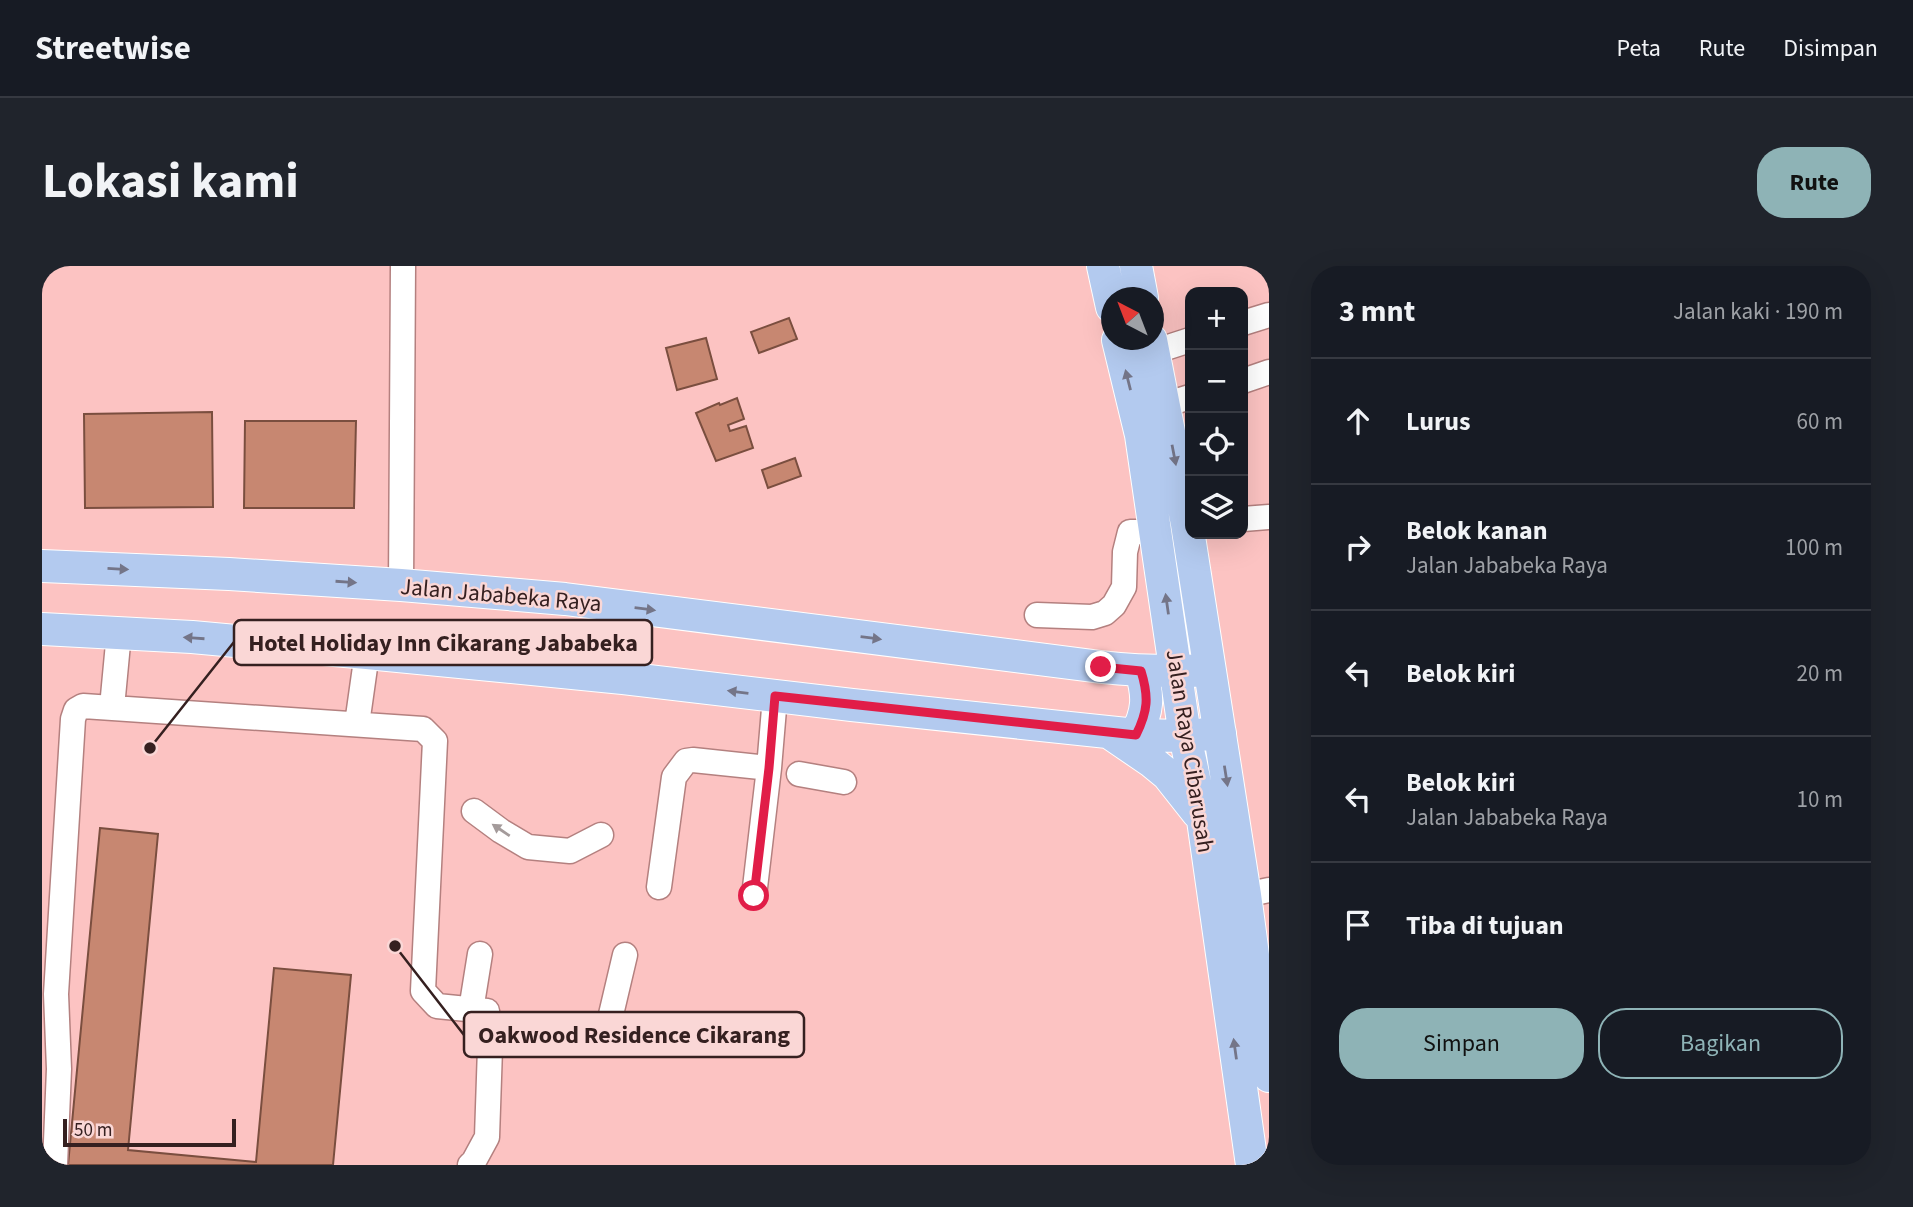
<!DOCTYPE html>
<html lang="id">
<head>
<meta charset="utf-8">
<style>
  :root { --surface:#171b24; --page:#20242c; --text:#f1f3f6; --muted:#9ea1a6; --line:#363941; --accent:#8eb3b6 }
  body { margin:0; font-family:"Source Sans 3",sans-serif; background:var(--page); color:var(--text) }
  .controls { position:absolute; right:21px; top:21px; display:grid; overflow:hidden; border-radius:14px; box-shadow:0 7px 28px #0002 }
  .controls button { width:63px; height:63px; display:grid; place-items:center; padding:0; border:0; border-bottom:2px solid var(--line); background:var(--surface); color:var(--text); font:35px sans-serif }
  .compass { position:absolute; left:1059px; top:21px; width:63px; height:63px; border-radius:50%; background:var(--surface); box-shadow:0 7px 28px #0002; rotate:318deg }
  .scale { position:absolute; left:21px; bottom:18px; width:173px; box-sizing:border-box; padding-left:7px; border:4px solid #352020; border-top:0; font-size:19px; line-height:24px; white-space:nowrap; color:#352020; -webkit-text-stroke:5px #fad7d6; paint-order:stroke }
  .stop { position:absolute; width:21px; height:21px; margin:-16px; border:5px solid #e11d48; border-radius:50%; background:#fff }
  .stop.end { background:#e11d48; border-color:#fff; box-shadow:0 2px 7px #0008 }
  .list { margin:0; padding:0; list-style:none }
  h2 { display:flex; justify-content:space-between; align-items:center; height:91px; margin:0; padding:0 28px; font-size:30px }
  h2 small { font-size:23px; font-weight:400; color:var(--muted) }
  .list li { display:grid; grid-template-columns:46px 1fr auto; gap:21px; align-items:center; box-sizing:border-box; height:126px; padding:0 28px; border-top:2px solid var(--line) }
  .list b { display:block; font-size:26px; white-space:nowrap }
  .list p { margin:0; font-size:23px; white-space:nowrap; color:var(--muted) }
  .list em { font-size:23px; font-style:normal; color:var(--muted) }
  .actions { display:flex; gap:14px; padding:21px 28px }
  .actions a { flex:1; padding:16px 0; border:2px solid var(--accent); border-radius:28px; text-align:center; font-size:24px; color:var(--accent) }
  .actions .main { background:var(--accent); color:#111 }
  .icon { flex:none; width:38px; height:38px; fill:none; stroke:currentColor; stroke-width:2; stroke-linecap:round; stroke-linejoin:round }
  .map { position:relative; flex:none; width:1227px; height:899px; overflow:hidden; border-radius:28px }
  header { display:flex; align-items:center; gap:42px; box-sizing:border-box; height:98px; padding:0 35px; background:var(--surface); border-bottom:2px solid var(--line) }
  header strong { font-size:33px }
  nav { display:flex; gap:38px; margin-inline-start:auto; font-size:24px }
  .intro { display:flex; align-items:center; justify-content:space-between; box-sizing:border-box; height:168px; padding:0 42px }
  h1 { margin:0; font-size:49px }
  .button { padding:18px 32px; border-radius:28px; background:var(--accent); color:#111; font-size:24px; font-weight:700 }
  main { display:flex; gap:42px; padding:0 42px }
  aside { flex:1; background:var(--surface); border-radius:28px; box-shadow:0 7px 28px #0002 }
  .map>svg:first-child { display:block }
  .building { fill:#c78771; stroke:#7a4e3f; stroke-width:2 }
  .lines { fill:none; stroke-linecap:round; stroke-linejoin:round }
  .minor-casing { stroke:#b4807f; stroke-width:27 }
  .major-casing { stroke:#fff; stroke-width:34 }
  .minor { stroke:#fff; stroke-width:24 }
  .major { stroke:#b3caef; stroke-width:32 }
  .oneway { fill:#747588 }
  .oneway2 { fill:#a49b9b }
  .route { stroke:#e11d48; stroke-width:9 }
  .labels { text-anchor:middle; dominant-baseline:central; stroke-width:5; stroke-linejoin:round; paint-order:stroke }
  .street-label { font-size:23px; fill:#352020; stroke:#fad7d6 }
  .leader { fill:none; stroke:#352020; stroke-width:2.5 }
  .callout-dot { fill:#352020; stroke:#fad7d6; stroke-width:2.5 }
  .callout { fill:#fad7d6; stroke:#352020; stroke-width:2.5 }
  .callout-label { font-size:24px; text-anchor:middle; font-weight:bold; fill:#352020 }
</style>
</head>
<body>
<header>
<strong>Streetwise</strong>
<nav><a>Peta</a><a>Rute</a><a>Disimpan</a></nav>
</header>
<div class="intro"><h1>Lokasi kami</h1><a class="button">Rute</a></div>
<main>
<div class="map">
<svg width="1227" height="899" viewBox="0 0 1227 899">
  <rect width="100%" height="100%" fill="#fcc3c2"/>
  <path class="building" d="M 747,52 L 755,73 L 717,87 L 709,66 Z
    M 664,72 L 675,113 L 635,124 L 624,82 Z
    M 695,132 L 702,153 L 686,159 L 688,165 L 704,160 L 711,182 L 674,195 L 654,147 L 677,137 L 678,139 Z
    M 170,146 L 171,241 L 43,242 L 42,148 Z
    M 203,155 L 314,155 L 312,242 L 202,242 Z
    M 753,192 L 759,210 L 726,222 L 720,204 Z
    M 58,562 L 116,568 L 86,884 L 214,896 L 232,702 L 309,709 L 291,899 L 26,899 Z"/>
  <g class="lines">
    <defs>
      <path id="minor" d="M 1201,57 L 1227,49
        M 1111,86 L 1148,74
        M 1201,115 L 1227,106
        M 1122,139 L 1148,131
        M 1201,253 L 1227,251
        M 359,319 L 361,0
        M 995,349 L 1050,351 L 1063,347 L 1072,339 L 1082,321 L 1083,286 L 1088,266 L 1114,266
        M 70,441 L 77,367
        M 315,458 L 325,387
        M 757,508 L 802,516
        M 432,545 L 459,565 L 486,581 L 528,585 L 559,569
        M 617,621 L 632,511 L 644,495 L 651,494 L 727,502
        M 1203,629 L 1227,624
        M 712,630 L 727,502 L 733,431
        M 429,744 L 438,688
        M 518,764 C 536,765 552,769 567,757 L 583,689
        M 13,899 L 17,803 L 14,728 L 31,453 L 34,444 L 41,440 L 381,463 L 393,475 L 381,725 L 395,740 L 445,745 L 448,782 L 445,871 L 432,895 L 428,899"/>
      <path id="major" d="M 1061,0 L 1070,41
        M 1094,0 L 1100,32
        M 1076,74 L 1099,169 L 1143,470 L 1161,554 L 1210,899
        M 1109,74 L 1145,258 L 1203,629 L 1227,810
        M 0,300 L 187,308 L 359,319 L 523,333 L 1059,401 C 1096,405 1131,406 1167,404
        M 0,363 L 150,371 L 325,387 L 581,412 L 810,439 L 1094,469 L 1143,470 L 1178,467
        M 1068,467 L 1109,495 L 1126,509 L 1156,547
        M 1094,469 C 1106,445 1107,431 1099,405"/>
    </defs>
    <use href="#minor" class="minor-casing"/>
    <use href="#major" class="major-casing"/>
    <use href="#minor" class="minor"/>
    <use href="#major" class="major"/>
  </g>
  <defs><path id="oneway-solid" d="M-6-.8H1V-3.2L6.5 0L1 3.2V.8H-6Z" transform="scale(1.75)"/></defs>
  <g class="oneway">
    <use href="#oneway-solid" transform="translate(1086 114) rotate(-104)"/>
    <use href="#oneway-solid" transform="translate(1132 189) rotate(79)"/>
    <use href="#oneway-solid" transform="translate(76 303) rotate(3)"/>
    <use href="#oneway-solid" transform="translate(304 316) rotate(4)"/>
    <use href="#oneway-solid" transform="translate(1125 338) rotate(-98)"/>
    <use href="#oneway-solid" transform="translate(603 343) rotate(7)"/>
    <use href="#oneway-solid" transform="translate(152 372) rotate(-176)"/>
    <use href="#oneway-solid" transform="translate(829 372) rotate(7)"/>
    <use href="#oneway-solid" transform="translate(696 426) rotate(-173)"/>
    <use href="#oneway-solid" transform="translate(1184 510) rotate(81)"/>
    <use href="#oneway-solid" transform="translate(1193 783) rotate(-98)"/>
  </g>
  <use class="oneway2" href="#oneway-solid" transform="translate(459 564) rotate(-146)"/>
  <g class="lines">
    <path class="route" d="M 712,630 L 727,502 L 733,430 L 1094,469 C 1106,445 1107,431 1099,405 L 1059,401"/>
  </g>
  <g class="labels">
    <g class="street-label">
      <text transform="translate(459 329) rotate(5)">Jalan Jababeka Raya</text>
      <text transform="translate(1148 485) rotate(81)">Jalan Raya Cibarusah</text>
    </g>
  </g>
  <path class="leader" d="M108 482L192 376M353 680L422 769"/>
  <g class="callout-dot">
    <circle cx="108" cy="482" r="7"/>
    <circle cx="353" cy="680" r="7"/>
  </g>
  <g class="callout">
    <rect x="192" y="354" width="418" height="45" rx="7"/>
    <rect x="422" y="746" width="340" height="45" rx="7"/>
  </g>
  <g class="callout-label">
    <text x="401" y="385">Hotel Holiday Inn Cikarang Jababeka</text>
    <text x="592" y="777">Oakwood Residence Cikarang</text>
  </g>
</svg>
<div class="controls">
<button>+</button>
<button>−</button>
<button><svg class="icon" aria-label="locate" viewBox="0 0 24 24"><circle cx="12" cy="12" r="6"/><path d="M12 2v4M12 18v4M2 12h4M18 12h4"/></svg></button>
<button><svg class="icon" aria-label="layers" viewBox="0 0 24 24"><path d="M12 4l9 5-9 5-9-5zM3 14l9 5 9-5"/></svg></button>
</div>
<svg class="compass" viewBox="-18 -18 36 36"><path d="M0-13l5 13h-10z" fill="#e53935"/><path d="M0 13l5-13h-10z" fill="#9ea1a6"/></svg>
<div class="scale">50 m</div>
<div class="stop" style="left:712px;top:630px"></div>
<div class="stop end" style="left:1059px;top:401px"></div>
</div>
<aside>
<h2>3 mnt<small>Jalan kaki · 190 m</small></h2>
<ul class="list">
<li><svg class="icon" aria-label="ahead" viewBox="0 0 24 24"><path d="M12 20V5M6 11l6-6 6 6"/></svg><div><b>Lurus</b></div><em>60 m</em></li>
<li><svg class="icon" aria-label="right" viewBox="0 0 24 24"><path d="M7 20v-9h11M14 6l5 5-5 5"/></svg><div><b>Belok kanan</b><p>Jalan Jababeka Raya</p></div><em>100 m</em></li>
<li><svg class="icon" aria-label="left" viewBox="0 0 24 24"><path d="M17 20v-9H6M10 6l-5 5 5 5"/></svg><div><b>Belok kiri</b></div><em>20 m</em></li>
<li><svg class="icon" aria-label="left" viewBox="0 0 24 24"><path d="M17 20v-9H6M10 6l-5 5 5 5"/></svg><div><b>Belok kiri</b><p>Jalan Jababeka Raya</p></div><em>10 m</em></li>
<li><svg class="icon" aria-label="arrive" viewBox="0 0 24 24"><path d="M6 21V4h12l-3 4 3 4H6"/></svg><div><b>Tiba di tujuan</b></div></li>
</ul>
<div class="actions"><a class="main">Simpan</a><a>Bagikan</a></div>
</aside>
</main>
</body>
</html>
